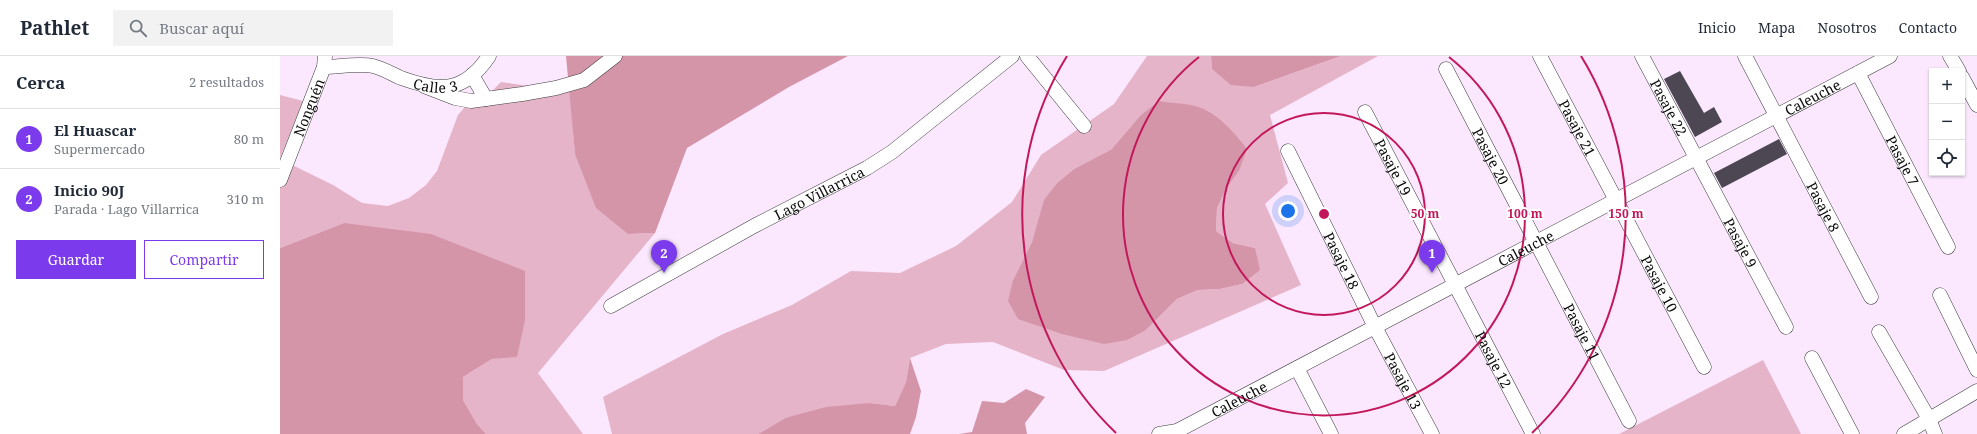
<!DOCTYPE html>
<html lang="es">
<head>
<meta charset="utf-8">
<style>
  :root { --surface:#fff; --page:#f2f2f3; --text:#1f2937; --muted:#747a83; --line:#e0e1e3; --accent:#7c3aed }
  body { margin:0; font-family:"Noto Serif",serif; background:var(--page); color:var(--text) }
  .controls { position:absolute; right:12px; top:12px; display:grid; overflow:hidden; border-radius:0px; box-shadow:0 1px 3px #0004 }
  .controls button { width:36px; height:36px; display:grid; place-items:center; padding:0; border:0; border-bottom:1px solid var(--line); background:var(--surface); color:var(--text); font:20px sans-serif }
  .you { position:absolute; left:1008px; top:155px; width:14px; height:14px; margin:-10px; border:3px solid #fff; border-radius:50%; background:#1a73e8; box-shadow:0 0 0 6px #1a73e833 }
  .badge { display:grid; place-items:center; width:26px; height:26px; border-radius:50%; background:var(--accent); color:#fff; font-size:13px; font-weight:700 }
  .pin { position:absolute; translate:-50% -33px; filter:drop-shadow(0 1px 2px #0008) }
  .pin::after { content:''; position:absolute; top:21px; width:14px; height:12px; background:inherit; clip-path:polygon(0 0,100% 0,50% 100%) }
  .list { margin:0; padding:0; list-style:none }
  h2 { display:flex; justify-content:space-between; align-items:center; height:52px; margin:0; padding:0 16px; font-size:17px }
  h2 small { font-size:13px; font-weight:400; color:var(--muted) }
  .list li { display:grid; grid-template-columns:26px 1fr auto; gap:12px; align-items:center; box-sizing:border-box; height:60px; padding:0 16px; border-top:1px solid var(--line) }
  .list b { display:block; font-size:15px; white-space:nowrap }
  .list p { margin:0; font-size:13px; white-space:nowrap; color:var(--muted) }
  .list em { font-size:13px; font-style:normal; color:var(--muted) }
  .actions { display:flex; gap:8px; padding:12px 16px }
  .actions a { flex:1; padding:9px 0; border:1px solid var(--accent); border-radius:0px; text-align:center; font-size:14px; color:var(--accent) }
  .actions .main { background:var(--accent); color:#fff }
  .icon { flex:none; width:22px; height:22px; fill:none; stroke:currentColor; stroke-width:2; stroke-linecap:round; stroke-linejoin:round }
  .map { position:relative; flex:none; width:1697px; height:378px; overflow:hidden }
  header { display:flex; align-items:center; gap:24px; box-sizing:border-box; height:56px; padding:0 20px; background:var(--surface); border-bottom:1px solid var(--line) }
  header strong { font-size:19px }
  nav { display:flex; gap:22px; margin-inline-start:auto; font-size:14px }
  .search { width:280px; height:36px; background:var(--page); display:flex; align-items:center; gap:10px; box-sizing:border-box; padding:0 14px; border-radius:0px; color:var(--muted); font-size:15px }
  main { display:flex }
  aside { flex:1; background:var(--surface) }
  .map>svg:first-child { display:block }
  .green { fill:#e5b4c8; fill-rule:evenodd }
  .forest { fill:#d595a9 }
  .building { fill:#4c4752 }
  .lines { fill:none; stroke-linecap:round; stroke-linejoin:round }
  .minor-casing { stroke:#3d3d3d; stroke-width:15 }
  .minor { stroke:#fff; stroke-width:14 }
  .ring { fill:none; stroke:#c2185b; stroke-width:2 }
  .labels { text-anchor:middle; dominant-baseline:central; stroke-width:4; stroke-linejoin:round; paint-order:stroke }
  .street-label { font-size:14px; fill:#0a0a0a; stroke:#fff }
  .centre { fill:#c2185b; stroke:#fff; stroke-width:2 }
  .ring-label { font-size:12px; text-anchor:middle; font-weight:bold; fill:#c2185b; stroke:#fff; stroke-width:4; stroke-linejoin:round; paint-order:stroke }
</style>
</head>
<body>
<header>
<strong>Pathlet</strong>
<div class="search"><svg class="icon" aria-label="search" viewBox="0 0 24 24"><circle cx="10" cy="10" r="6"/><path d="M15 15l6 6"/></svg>Buscar aquí</div>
<nav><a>Inicio</a><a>Mapa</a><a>Nosotros</a><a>Contacto</a></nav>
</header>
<main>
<aside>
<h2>Cerca<small>2 resultados</small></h2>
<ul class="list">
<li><span class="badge">1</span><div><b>El Huascar</b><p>Supermercado</p></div><em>80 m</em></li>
<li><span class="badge">2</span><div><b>Inicio 90J</b><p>Parada · Lago Villarrica</p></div><em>310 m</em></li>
</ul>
<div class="actions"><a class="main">Guardar</a><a>Compartir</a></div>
</aside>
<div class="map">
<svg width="1697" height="378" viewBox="0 0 1697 378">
  <rect width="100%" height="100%" fill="#fce8fe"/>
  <path class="green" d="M 867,0 L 931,0 L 932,13 L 974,31 L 1061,0 L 1098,0 L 990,59 L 1008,127 L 985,148 L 1021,229 L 824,315 L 784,314 L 713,286 L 666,288 L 630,302 L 626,326 L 615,350 L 590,347 L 505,362 L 478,378 L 332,378 L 323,341 L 443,278 L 512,249 L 571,215 L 620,217 L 676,190 L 732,146 L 761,99 L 834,48 ZM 832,93 L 959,115 L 946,133 L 937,152 L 936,175 L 953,187 L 975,192 L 962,228 L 940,233 L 918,234 L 897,243 L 866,274 L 733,224 L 752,186 L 765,144 L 777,127 L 794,113 Z
    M 221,26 L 290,36 L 295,98 L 348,178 L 375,177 L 258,317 L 303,378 L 206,378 L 197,368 L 183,344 L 183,321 L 212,303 L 227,301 L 64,167 L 0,192 L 0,103 L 53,129 L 82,147 L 108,150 L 129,142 L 146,129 L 157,115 L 178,59 L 190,45 L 205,42 Z
    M 0,39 L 23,45 L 0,102 Z
    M 1483,304 L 1521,378 L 1339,378 Z"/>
  <path class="forest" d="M 286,0 L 568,0 L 509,31 L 407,92 L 375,177 L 348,178 L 316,152 L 295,98 Z
    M 931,0 L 1061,0 L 974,31 L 951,29 L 932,13 Z
    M 879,45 C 890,47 904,47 915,50 C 937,56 954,76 967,93 L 959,115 L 946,133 L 937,152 L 936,175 L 953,187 L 975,192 L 980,214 L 962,228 L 940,233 L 918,234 L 897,243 L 866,274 L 847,284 L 824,288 L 782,278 L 738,263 L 728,245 L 733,224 L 752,186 L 764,144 L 777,127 L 794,113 L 832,93 L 861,59 Z
    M 64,167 L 151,178 L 245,215 L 245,264 L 237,301 L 212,303 L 183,321 L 183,344 L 197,368 L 206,378 L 0,378 L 0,192 Z
    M 630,302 L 641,335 L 636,361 L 630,378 L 478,378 L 505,362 L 546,351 L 590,347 L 615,350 L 626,326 Z
    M 746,333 L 765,341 L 745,367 L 747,378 L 679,378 L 692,376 L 702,345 L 724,347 Z"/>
  <path class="building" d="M 1400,15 L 1424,57 L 1434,51 L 1442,66 L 1415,81 L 1384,23 Z
    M 1499,83 L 1507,98 L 1442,132 L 1434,117 Z"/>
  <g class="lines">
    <defs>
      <g id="minor">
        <path d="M 747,0 L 804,70"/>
        <path id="s1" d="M 1260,0 L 1424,311"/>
        <path id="s2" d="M 1362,0 L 1506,271"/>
        <path id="s3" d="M 1465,0 L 1591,241"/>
        <path d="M 1670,0 L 1679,15"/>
        <path id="s4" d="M 44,11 C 58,11 79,7 93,10 C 102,12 112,18 121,22 C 160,36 184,37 209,0"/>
        <path id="s5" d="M 1166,13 L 1349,365"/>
        <path id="s6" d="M 1578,17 L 1668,191"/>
        <path d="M 192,19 L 206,43"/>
        <path d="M 1682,21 L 1697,49"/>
        <path d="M 144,30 L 175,42 L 191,45 L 242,38 L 276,32 L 304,24 L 335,0"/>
        <path id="s7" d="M 1085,56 L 1253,378"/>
        <path id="s8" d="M 1008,95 L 1095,271 L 1152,378"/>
        <path id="s9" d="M 0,124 L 44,11 L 45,0"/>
        <path d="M 1660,239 L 1697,314"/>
        <path id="s10" d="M 331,250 L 474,170 L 587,112 L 612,96 L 732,0"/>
        <path d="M 1599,276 L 1649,363 L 1655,378"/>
        <path d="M 1532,302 L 1572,378"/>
        <path d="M 1017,312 L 1051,378"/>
        <path id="s11" d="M 879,378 L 897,375 L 1610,0"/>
        <path d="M 1624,378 L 1697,335"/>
      </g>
    </defs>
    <use href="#minor" class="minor-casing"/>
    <use href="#minor" class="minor"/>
  </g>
  <g class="ring">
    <circle cx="1044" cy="158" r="101"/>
    <path d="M1169 1A201 201 0 1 1 919 1"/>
    <path d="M836 377A302 302 0 0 1 787 0M1301 0A302 302 0 0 1 1252 377"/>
  </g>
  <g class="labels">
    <g class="street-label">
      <text stroke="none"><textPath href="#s4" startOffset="115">Calle 3</textPath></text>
      <text stroke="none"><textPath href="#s11" startOffset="736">Caleuche</textPath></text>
      <text stroke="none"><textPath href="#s9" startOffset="78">Nonguén</textPath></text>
      <text stroke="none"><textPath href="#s2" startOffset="58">Pasaje 22</textPath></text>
      <text stroke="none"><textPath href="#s1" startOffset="81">Pasaje 21</textPath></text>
      <text stroke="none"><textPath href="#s5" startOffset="98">Pasaje 20</textPath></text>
      <text stroke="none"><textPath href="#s6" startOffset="98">Pasaje 7</textPath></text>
      <text stroke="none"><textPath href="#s7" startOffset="62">Pasaje 19</textPath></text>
      <text stroke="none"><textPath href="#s10" startOffset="237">Lago Villarrica</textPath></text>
      <text stroke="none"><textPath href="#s3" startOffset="170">Pasaje 8</textPath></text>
      <text stroke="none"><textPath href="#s2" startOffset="211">Pasaje 9</textPath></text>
      <text stroke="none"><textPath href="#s11" startOffset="412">Caleuche</textPath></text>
      <text stroke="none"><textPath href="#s8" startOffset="122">Pasaje 18</textPath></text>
      <text stroke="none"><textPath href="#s1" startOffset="257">Pasaje 10</textPath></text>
      <text stroke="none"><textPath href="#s5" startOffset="296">Pasaje 11</textPath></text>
      <text stroke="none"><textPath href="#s7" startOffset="279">Pasaje 12</textPath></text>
      <text stroke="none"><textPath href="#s8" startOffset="257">Pasaje 13</textPath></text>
      <text stroke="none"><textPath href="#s11" startOffset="88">Caleuche</textPath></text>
    </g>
  </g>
  <circle cx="1044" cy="158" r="6" class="centre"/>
  <g class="ring-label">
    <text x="1145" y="162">50 m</text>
    <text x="1245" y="162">100 m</text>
    <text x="1346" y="162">150 m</text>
  </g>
</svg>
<div class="controls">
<button>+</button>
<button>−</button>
<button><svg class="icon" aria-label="locate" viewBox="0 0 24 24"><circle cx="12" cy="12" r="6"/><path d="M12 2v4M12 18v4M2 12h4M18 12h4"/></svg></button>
</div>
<div class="you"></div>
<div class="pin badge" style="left:1152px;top:217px">1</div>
<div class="pin badge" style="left:384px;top:217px">2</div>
</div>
</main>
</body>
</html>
